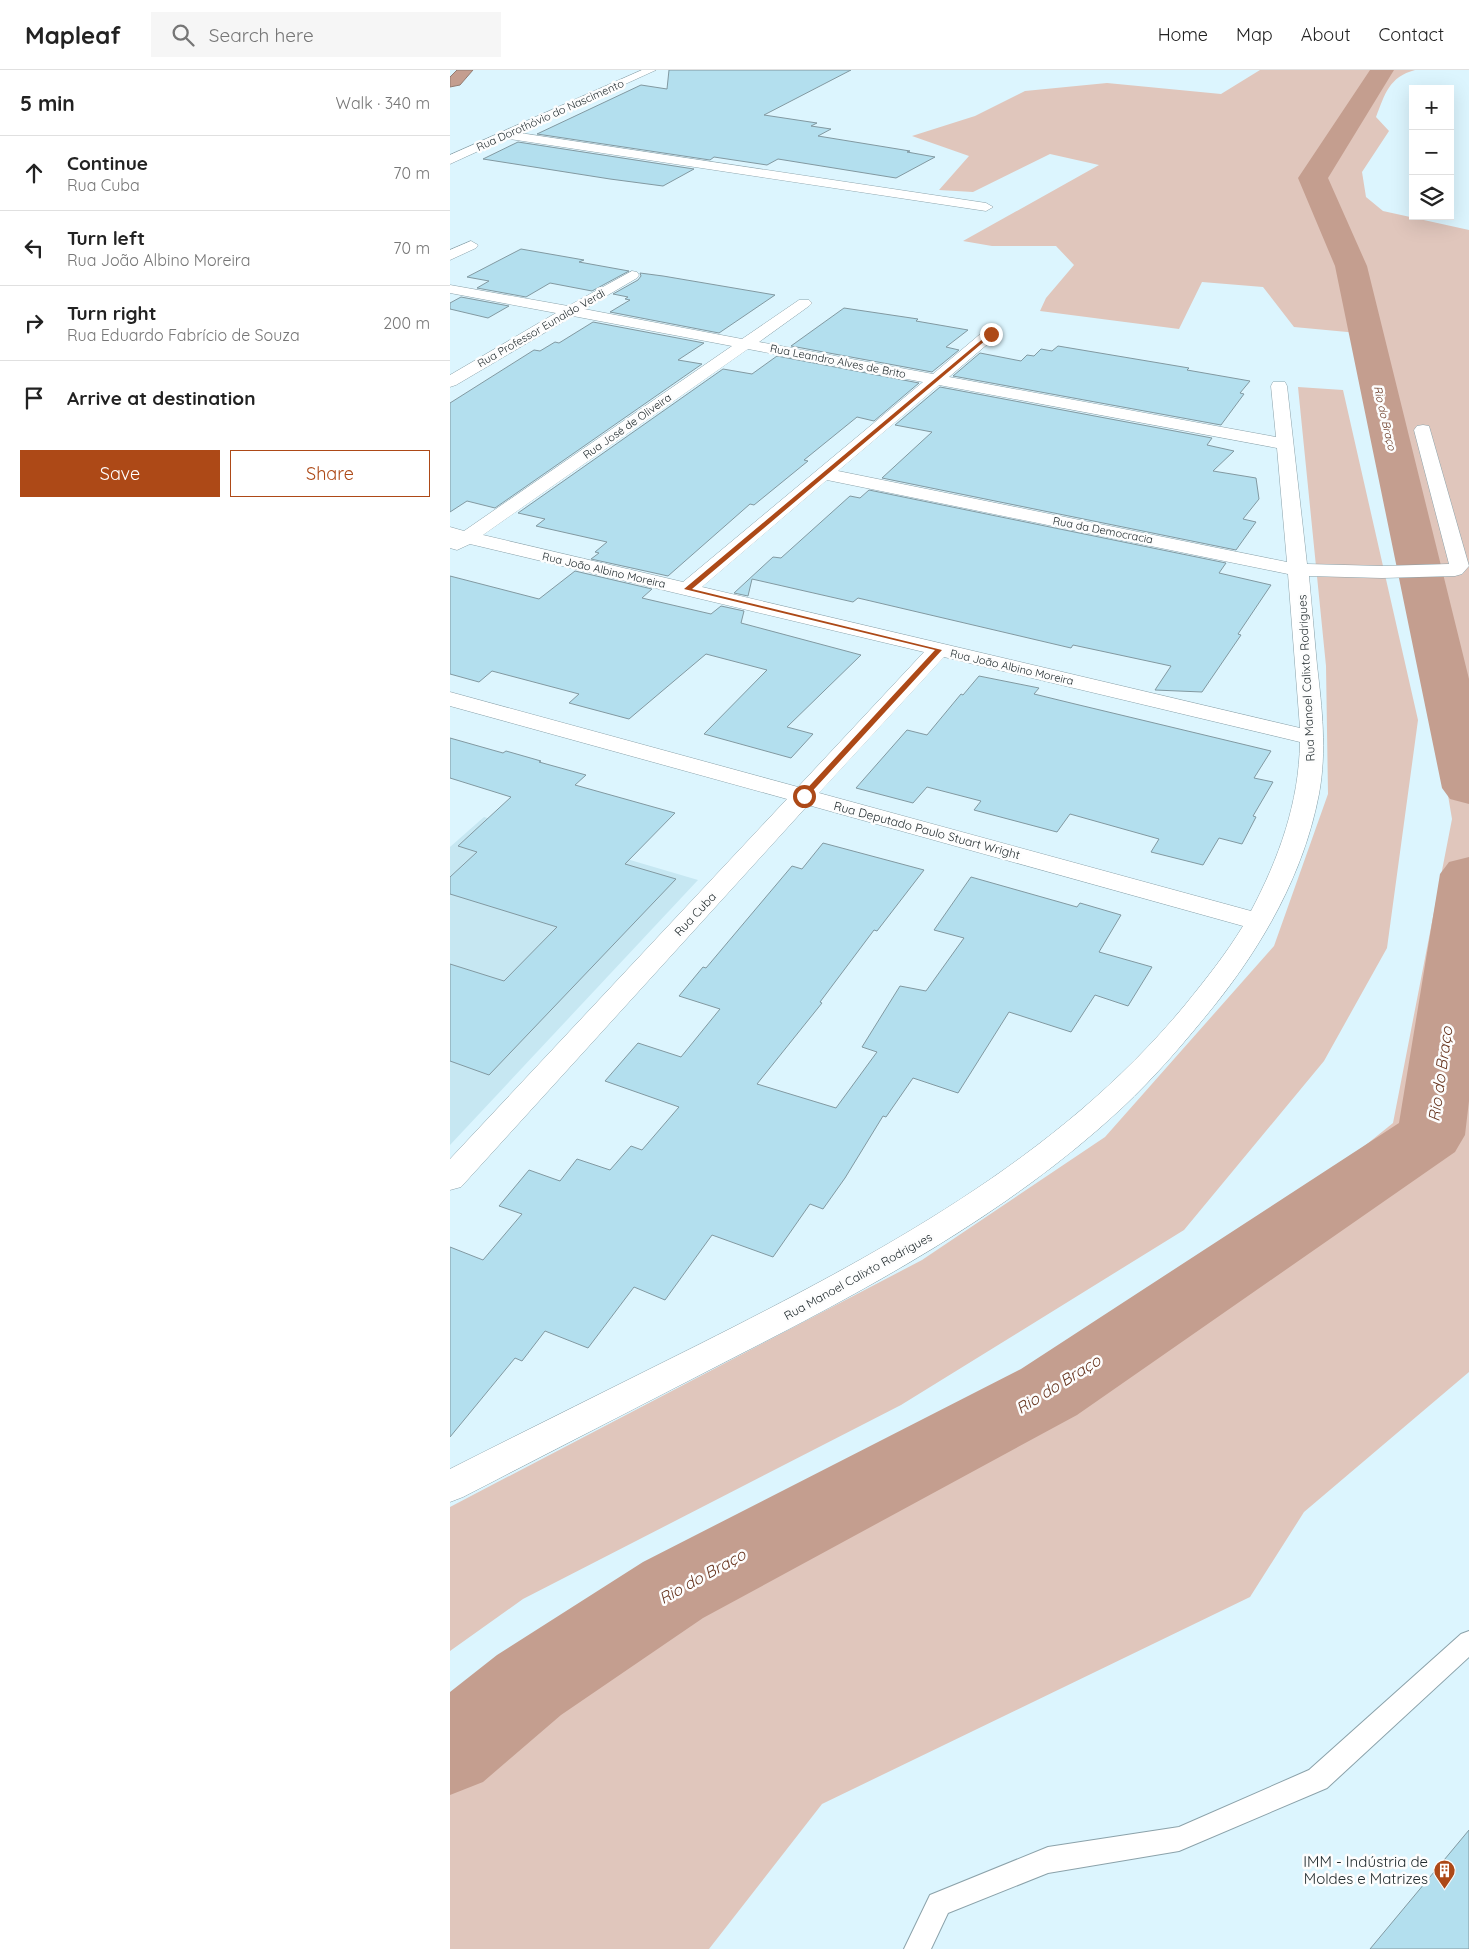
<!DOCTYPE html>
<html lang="en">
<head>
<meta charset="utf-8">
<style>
  :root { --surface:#fff; --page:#f6f6f6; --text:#222; --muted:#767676; --line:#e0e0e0; --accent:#ad4917 }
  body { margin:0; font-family:Quicksand,sans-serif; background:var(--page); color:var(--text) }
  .controls { position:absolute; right:15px; top:15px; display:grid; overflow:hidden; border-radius:0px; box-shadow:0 5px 20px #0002 }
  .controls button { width:45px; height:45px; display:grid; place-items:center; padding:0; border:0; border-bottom:1px solid var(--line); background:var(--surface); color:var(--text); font:25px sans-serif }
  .stop { position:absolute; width:15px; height:15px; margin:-11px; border:4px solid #ad4917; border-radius:50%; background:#fff }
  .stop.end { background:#ad4917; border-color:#fff; box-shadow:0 1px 5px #0008 }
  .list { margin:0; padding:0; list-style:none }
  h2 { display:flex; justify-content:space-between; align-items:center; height:65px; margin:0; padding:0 20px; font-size:21px }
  h2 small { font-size:16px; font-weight:400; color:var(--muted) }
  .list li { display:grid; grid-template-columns:32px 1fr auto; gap:15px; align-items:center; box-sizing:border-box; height:75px; padding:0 20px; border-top:1px solid var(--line) }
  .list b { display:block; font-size:19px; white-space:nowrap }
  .list p { margin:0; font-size:16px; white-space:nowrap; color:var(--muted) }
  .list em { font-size:16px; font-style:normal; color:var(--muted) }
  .actions { display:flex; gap:10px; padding:15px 20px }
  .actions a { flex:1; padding:11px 0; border:1px solid var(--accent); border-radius:0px; text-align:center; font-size:18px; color:var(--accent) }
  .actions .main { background:var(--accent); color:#fff }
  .icon { flex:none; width:28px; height:28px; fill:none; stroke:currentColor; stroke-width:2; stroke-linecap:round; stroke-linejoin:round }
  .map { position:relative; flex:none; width:1019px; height:1879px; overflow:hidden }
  header { display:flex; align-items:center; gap:30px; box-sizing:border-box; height:70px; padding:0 25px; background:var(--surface); border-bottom:1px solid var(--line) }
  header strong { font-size:24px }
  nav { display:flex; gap:28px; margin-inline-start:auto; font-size:18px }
  .search { width:350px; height:45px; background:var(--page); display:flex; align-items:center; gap:12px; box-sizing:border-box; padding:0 18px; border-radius:0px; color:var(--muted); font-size:19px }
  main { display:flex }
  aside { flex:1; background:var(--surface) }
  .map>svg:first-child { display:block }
  .built { fill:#c6e7f2 }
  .green { fill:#e0c6bc }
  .water { fill:#c49e8f; stroke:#937c72 }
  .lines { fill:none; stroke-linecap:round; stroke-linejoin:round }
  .river { fill:#c49e8f; fill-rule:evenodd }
  .building { fill:#b3dfee; stroke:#8299a1 }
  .service-casing { stroke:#8ba2aa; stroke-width:2 }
  .minor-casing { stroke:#8ba2aa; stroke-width:1 }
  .tertiary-casing { stroke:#8ba2aa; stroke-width:1 }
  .service { fill:#fff; fill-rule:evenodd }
  .minor { fill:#fff; fill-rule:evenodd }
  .tertiary { fill:#fff; fill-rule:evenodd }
  .route { fill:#ad4917 }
  .labels { text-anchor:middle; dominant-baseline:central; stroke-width:5; stroke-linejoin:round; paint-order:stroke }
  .far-street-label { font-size:11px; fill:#212b2e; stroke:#fdfdfd }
  .far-water-label { font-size:11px; font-style:italic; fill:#67341e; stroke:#fdfdfd }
  .street-label { font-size:12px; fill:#212b2e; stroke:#fdfdfd }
  .near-poi-label { font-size:15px; fill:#212b2e; stroke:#fdfdfd; text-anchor:end }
  .near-water-label { font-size:16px; font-style:italic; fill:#67341e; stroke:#fdfdfd }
</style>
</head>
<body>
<header>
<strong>Mapleaf</strong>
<div class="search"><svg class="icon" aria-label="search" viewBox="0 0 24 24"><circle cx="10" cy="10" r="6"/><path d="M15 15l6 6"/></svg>Search here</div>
<nav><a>Home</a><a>Map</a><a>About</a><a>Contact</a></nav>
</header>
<main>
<aside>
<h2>5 min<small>Walk · 340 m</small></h2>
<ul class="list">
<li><svg class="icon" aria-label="ahead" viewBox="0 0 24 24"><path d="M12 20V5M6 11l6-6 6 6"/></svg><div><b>Continue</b><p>Rua Cuba</p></div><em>70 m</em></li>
<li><svg class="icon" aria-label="left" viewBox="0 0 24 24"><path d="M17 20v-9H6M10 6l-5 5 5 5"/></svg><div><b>Turn left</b><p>Rua João Albino Moreira</p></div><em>70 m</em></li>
<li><svg class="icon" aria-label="right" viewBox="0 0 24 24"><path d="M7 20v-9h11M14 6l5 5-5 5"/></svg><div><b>Turn right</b><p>Rua Eduardo Fabrício de Souza</p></div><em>200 m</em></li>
<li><svg class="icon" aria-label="arrive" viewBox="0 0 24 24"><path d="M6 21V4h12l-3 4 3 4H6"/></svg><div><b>Arrive at destination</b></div></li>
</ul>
<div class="actions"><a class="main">Save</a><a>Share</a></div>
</aside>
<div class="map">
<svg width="1019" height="1879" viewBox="0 0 1019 1879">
  <rect width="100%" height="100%" fill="#dcf5fe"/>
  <path class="built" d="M 34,747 L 248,810 L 0,1075 L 0,777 Z"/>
  <path class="green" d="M 810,0 L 965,0 C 939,7 935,24 926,47 L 939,61 L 912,102 L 916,127 L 933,141 L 1019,160 L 1019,1302 L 854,1442 L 800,1527 L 372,1734 L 259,1879 L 0,1879 L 0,1633 L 380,1406 L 494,1350 L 860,1120 L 943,1053 L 1002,749 L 972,571 L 920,337 L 908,263 L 844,257 L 813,217 L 752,212 L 729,259 L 590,241 L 596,228 L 624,195 L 606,176 L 542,176 L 513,171 L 649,95 L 600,84 L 523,122 L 489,120 L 519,86 L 462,66 L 525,46 L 575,21 L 657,13 L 771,24 Z
    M 848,317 L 893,320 L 968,650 L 937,878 L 874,991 L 734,1160 L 451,1335 L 73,1529 L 0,1581 L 0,1437 L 472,1190 L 655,1067 L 824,876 L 878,724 L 876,596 Z"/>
  <path class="water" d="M 7,0 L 23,0 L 10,15 L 0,17 L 0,7 Z"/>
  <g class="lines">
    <path class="river" d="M 920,0 L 944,0 L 878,108 L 917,196 L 1019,609 L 1019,734 L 1000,729 L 992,718 L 885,196 L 848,108 Z
      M 1019,787 L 1019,1031 L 1015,1065 L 1005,1082 L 627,1345 L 253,1548 L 111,1645 L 33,1712 L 0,1725 L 0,1622 L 47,1585 L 193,1492 L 571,1299 L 949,1053 L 990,804 L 999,792 Z"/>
  </g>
  <path class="building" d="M 219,0 L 401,0 L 314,45 L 367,53 L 361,56 L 381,59 L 368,66 L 460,81 L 457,82 L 485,87 L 446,108 L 328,89 L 317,95 L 264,87 L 260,90 L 87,64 L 191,15 L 217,19 Z
    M 68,72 L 244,99 L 213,116 L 160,109 L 33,89 Z
    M 71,179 L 134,190 L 129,192 L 179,201 L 142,221 L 100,213 L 76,227 L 27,218 L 39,211 L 17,207 Z
    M 190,203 L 213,206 L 325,225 L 269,263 L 160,242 L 180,230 L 175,229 L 178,227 L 163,224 L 188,210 L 191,206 Z
    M 11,227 L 59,236 L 38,248 L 0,239 L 0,233 Z
    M 394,238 L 468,249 L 466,251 L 518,260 L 496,277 L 509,280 L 482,302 L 341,276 Z
    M 143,252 L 254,273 L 228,290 L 252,294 L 45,438 L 17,431 L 0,442 L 0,333 L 84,280 L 90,281 L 105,272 L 109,273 Z
    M 608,276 L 739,298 L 737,300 L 800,311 L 790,323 L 794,324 L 771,355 L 503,306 L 530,283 L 571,291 L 577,285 L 584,286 L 591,279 L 602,281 Z
    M 327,286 L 469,313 L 424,351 L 407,347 L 354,390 L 358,391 L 304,435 L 300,434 L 218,506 L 141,489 L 149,483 L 145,482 L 157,472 L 86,456 L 95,449 L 68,443 L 273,299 L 302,304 Z
    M 490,317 L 762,368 L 757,375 L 784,381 L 763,401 L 806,408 L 809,429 L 793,449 L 806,452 L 786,480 L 432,408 L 482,362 L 445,355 Z
    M 419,420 L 776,493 L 769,503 L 821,515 L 788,564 L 791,565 L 752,622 L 705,620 L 721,596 L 623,575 L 621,578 L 408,528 L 403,532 L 302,509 L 298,526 L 284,523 L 323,487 L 331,488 L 400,426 L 410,428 Z
    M 125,501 L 202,519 L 192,528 L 261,544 L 271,536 L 294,541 L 291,553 L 411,585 L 337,657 L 363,664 L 341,688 L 254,664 L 317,600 L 256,584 L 179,649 L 119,633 L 129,624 L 42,601 L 29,612 L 0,604 L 0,506 L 89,529 Z
    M 529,606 L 589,618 L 584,624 L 625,634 L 821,681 L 804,708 L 823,712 L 803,746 L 806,747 L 792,774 L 769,768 L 753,795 L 701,782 L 709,769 L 620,744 L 607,762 L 524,740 L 531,731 L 477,717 L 463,733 L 406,718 L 457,660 L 477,665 L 511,624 L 513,625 Z
    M 0,668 L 53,683 L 56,681 L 91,691 L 89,692 L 136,705 L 125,715 L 225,743 L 175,794 L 226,809 L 39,1005 L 0,991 L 0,894 L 54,911 L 107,857 L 0,824 L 0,807 L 27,782 L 8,776 L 61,727 L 0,708 Z
    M 373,773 L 474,800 L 427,861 L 424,860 L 370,932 L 372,933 L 307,1014 L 386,1038 L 427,982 L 412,977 L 450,916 L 476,921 L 514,868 L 484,860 L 521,807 L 627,837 L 630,833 L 671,845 L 649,882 L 702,897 L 678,936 L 645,925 L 621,962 L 559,942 L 508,1023 L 463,1008 L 436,1047 L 433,1046 L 395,1108 L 373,1139 L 360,1134 L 323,1187 L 262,1165 L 215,1230 L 184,1217 L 138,1278 L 95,1261 L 72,1291 L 65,1288 L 0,1367 L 0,1177 L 33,1190 L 72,1144 L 49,1136 L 79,1100 L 110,1111 L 127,1089 L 160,1100 L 181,1076 L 192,1080 L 229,1037 L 155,1011 L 188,973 L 231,987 L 270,939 L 229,926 L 253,897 L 256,898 L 342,796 L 352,799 Z
    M 1019,1760 L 1019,1879 L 920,1879 Z"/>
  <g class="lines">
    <defs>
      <path id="service" d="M 1019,1561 L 1019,1587 L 877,1718 L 729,1781 L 598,1803 L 498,1843 L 481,1879 L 454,1879 L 480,1825 L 598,1777 L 729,1757 L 859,1700 L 1011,1564 Z"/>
      <path id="minor" d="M 57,61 L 536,133 L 543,137 L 536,141 L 53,68 L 51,65 L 53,62 Z
        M 21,171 L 28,175 L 26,178 L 0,190 L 0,180 Z
        M 182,201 L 187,202 L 189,205 L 187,208 L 134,239 L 292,269 L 349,230 L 359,230 L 362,233 L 359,236 L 309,272 L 483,304 L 535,260 L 547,260 L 549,263 L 547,266 L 499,307 L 826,367 L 821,316 L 823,312 L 835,312 L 837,316 L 857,494 L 932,496 L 999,494 L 964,360 L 967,356 L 973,355 L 979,356 L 1019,496 L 1012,504 L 1005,506 L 932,508 L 859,506 C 862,536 864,565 867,595 C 872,638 877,681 869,724 C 854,803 813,875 764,936 C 735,972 705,1007 672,1038 C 556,1146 414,1221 275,1292 C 188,1337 100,1382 13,1427 L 0,1432 L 0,1399 C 83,1357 166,1316 250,1274 C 426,1185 607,1090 735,935 C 756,909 776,884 793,856 L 358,735 L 11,1117 L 0,1120 L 0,1089 L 337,729 L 0,636 L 0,622 L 348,717 L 474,582 L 20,474 L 7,480 L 0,478 L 0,457 L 14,461 L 282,276 L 123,246 L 6,315 L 0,317 L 0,305 L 106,243 L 0,223 L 0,215 L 118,236 ZM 298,279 L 473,312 L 233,512 L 33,465 ZM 489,315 L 827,378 L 837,492 L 388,401 ZM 377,410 L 838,504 L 850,658 L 252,517 ZM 494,587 L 850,672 C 849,733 829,788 801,841 L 369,723 Z"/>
      <path id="tertiary" d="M 192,0 L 206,0 L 0,94 L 0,85 Z"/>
    </defs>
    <use href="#service" class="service-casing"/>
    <use href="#minor" class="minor-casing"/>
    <use href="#tertiary" class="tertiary-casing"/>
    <use href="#service" class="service"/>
    <use href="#minor" class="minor"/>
    <use href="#tertiary" class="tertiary"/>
  </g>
  <path class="route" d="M 541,262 L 543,264 L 242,519 L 492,580 L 356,728 L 351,728 L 351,725 L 485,580 L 234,519 Z"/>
  <defs>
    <symbol id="building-pin" viewBox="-11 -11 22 30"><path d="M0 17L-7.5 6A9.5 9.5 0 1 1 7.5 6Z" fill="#ad4917" stroke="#fdfdfd"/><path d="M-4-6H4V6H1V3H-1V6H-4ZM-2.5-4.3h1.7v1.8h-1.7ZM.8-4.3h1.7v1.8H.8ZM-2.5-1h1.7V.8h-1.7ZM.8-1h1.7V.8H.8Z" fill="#fff"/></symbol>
  </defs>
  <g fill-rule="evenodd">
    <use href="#building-pin" x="982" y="1788" width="25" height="34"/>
  </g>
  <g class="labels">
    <g class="far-street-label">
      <text transform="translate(100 45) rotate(-24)">Rua Dorothóvio do Nascimento</text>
      <text transform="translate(91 258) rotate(-30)">Rua Professor Eunaldo Verdi</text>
      <text transform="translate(388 291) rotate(11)">Rua Leandro Alves de Brito</text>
      <text transform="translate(177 356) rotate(-35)">Rua José de Oliveira</text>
      <text transform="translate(653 460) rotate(11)">Rua da Democracia</text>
      <text transform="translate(154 500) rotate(13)">Rua João Albino Moreira</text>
      <text transform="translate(562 597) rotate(13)">Rua João Albino Moreira</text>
    </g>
    <g class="far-water-label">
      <text transform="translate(935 348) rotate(77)">Rio do Braço</text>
    </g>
    <g class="street-label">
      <text transform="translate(856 608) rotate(-93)">Rua Manoel Calixto Rodrigues</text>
      <text transform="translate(477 760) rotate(15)">Rua Deputado Paulo Stuart Wright</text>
      <text transform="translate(245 844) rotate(-47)">Rua Cuba</text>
      <text transform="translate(408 1206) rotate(-29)">Rua Manoel Calixto Rodrigues</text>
    </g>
    <g class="near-poi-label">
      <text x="978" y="1791">IMM - Indústria de<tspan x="978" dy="17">Moldes e Matrizes</tspan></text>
    </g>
    <g class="near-water-label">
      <text transform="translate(990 1004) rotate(-82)">Rio do Braço</text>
      <text transform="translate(608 1314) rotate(-32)">Rio do Braço</text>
      <text transform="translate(252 1506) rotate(-29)">Rio do Braço</text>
    </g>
  </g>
</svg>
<div class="controls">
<button>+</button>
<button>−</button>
<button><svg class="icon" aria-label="layers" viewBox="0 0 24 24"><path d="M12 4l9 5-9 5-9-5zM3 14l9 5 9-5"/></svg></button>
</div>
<div class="stop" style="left:354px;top:726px"></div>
<div class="stop end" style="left:541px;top:264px"></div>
</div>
</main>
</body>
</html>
